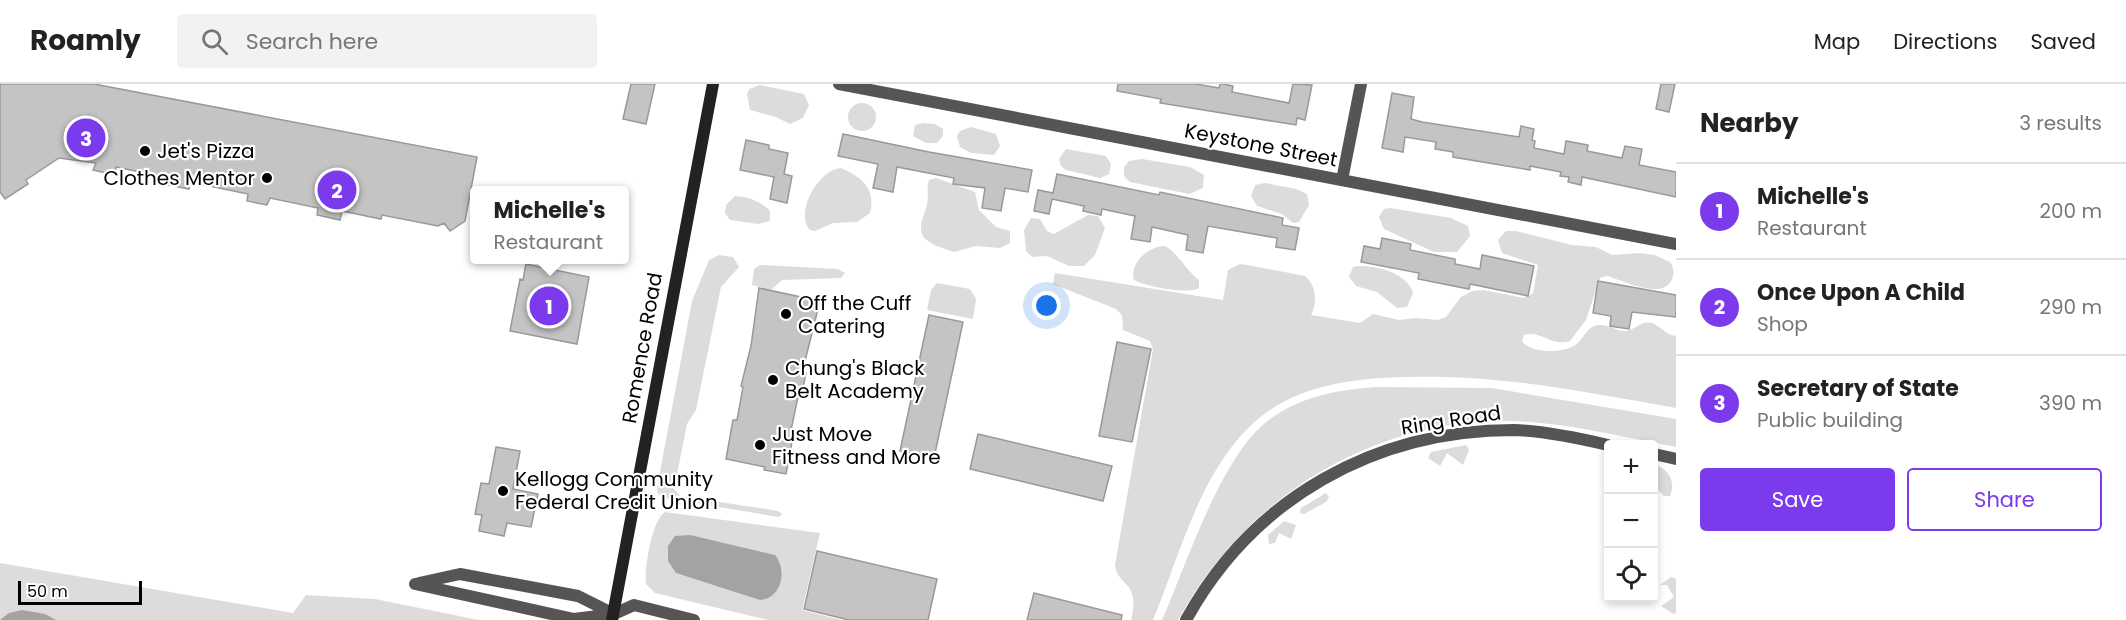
<!DOCTYPE html>
<html lang="en">
<head>
<meta charset="utf-8">
<style>
  :root { --surface:#fff; --page:#f2f2f2; --text:#222; --muted:#767676; --line:#e0e0e0; --accent:#7c3aed }
  body { margin:0; font-family:Poppins,sans-serif; background:var(--page); color:var(--text) }
  .controls { position:absolute; right:18px; bottom:18px; display:grid; overflow:hidden; border-radius:6px; box-shadow:0 3px 9px #0003 }
  .controls button { width:54px; height:54px; display:grid; place-items:center; padding:0; border:0; border-bottom:2px solid var(--line); background:var(--surface); color:var(--text); font:30px sans-serif }
  .scale { position:absolute; left:18px; bottom:15px; width:124px; box-sizing:border-box; padding-left:6px; border:3px solid #000; border-top:0; font-size:16px; line-height:21px; white-space:nowrap; color:#000; -webkit-text-stroke:4px #fff; paint-order:stroke }
  .you { position:absolute; left:1047px; top:222px; width:21px; height:21px; margin:-15px; border:4px solid #fff; border-radius:50%; background:#1a73e8; box-shadow:0 0 0 9px #1a73e833 }
  .badge { display:grid; place-items:center; width:39px; height:39px; border-radius:50%; background:var(--accent); color:#fff; font-size:20px; font-weight:700 }
  .pin { position:absolute; translate:-50% -50%; border:3px solid #fff; box-shadow:0 2px 6px #0006 }
  .popup { position:absolute; left:470px; top:102px; width:159px; height:78px; box-sizing:border-box; display:grid; place-content:center; border-radius:6px; background:var(--surface); filter:drop-shadow(0 2px 4px #0005); font-size:20px; white-space:nowrap; color:var(--muted) }
  .popup b { font-size:22px; color:var(--text) }
  .popup::after { content:''; position:absolute; left:50%; top:100%; margin-left:-12px; border:12px solid transparent; border-top-color:var(--surface) }
  .list { margin:0; padding:0; list-style:none }
  h2 { display:flex; justify-content:space-between; align-items:center; height:78px; margin:0; padding:0 24px; font-size:26px }
  h2 small { font-size:20px; font-weight:400; color:var(--muted) }
  .list li { display:grid; grid-template-columns:39px 1fr auto; gap:18px; align-items:center; box-sizing:border-box; height:96px; padding:0 24px; border-top:2px solid var(--line) }
  .list b { display:block; font-size:22px; white-space:nowrap }
  .list p { margin:0; font-size:20px; white-space:nowrap; color:var(--muted) }
  .list em { font-size:20px; font-style:normal; color:var(--muted) }
  .actions { display:flex; gap:12px; padding:18px 24px }
  .actions a { flex:1; padding:14px 0; border:2px solid var(--accent); border-radius:6px; text-align:center; font-size:21px; color:var(--accent) }
  .actions .main { background:var(--accent); color:#fff }
  .icon { flex:none; width:33px; height:33px; fill:none; stroke:currentColor; stroke-width:2; stroke-linecap:round; stroke-linejoin:round }
  .map { position:relative; flex:none; width:1676px; height:536px; overflow:hidden }
  header { display:flex; align-items:center; gap:36px; box-sizing:border-box; height:84px; padding:0 30px; background:var(--surface); border-bottom:2px solid var(--line) }
  header strong { font-size:28px }
  nav { display:flex; gap:33px; margin-inline-start:auto; font-size:21px }
  .search { width:420px; height:54px; background:var(--page); display:flex; align-items:center; gap:15px; box-sizing:border-box; padding:0 21px; border-radius:6px; color:var(--muted); font-size:22px }
  main { display:flex }
  aside { flex:1; background:var(--surface) }
  .map>svg:first-child { display:block }
  .green { fill:#dcdcdc }
  .water { fill:#a3a3a3 }
  .building { fill:#c4c4c4; stroke:#999; stroke-width:1.5 }
  .lines { fill:none; stroke-linecap:round; stroke-linejoin:round }
  .street { stroke:#555; stroke-width:12 }
  .secondary { stroke:#222; stroke-width:12 }
  .poi-dot { fill:#000; stroke:#fff; stroke-width:2 }
  .labels { text-anchor:middle; dominant-baseline:central; stroke-width:4.5; stroke-linejoin:round; paint-order:stroke }
  .street-label { font-size:20px; fill:#000; stroke:#fff }
  .poi-label { font-size:20px; fill:#000; stroke:#fff; text-anchor:start }
</style>
</head>
<body>
<header>
<strong>Roamly</strong>
<div class="search"><svg class="icon" aria-label="search" viewBox="0 0 24 24"><circle cx="10" cy="10" r="6"/><path d="M15 15l6 6"/></svg>Search here</div>
<nav><a>Map</a><a>Directions</a><a>Saved</a></nav>
</header>
<main>
<div class="map">
<svg width="1676" height="536" viewBox="0 0 1676 536">
  <rect width="100%" height="100%" fill="#fff"/>
  <path class="green" d="M 760,1 L 804,10 L 809,21 L 803,34 L 790,40 L 776,33 L 750,26 L 747,10 L 749,5 Z
    M848 33a14 14 0 1 1 28 0a14 14 0 1 1-28 0Z
    M 923,39 L 935,40 L 943,45 L 943,52 L 937,59 L 926,59 L 913,52 L 915,41 Z
    M 971,43 L 996,50 L 1000,62 L 994,71 L 971,69 L 960,63 L 957,52 L 960,47 Z
    M 1066,65 L 1106,72 L 1111,80 L 1109,90 L 1100,94 L 1066,86 L 1061,82 L 1059,75 Z
    M 1142,75 L 1190,83 L 1204,91 L 1203,104 L 1189,110 L 1130,98 L 1124,92 L 1124,83 L 1129,77 Z
    M 841,84 C 862,93 876,105 870,129 L 857,138 L 833,139 L 815,147 L 810,146 C 794,129 819,85 841,84 Z
    M 936,94 L 975,108 L 979,126 L 996,143 L 1010,147 L 1010,159 L 1000,164 L 976,162 L 954,168 L 934,161 L 924,154 C 917,141 924,133 927,121 C 929,112 926,104 929,96 Z
    M 1265,99 L 1296,105 L 1307,110 L 1309,121 L 1299,138 L 1293,139 L 1282,130 L 1257,122 L 1251,112 L 1255,101 Z
    M 735,112 C 747,112 762,118 770,127 L 770,137 L 758,140 L 730,136 L 725,129 L 726,121 Z
    M 1390,124 L 1451,134 L 1468,142 L 1470,152 L 1457,168 L 1434,168 L 1384,145 L 1379,133 L 1384,125 Z
    M 1088,131 L 1098,132 L 1105,144 L 1095,171 L 1084,182 L 1069,182 L 1047,172 L 1032,173 L 1026,167 L 1024,146 L 1031,134 L 1040,135 L 1047,147 L 1054,150 Z
    M 1506,147 L 1516,147 L 1572,161 L 1596,163 L 1612,171 L 1639,169 L 1655,171 L 1670,178 C 1674,184 1675,190 1671,197 C 1661,216 1622,196 1607,192 L 1600,194 L 1586,236 L 1570,257 C 1552,263 1540,246 1524,251 L 1522,257 C 1531,270 1561,269 1574,262 C 1584,256 1586,242 1599,241 C 1608,240 1616,247 1626,247 C 1635,246 1641,236 1652,239 C 1661,242 1665,251 1676,252 L 1676,324 C 1584,308 1500,290 1406,293 C 1341,295 1282,303 1238,355 C 1195,406 1178,476 1153,536 L 1131,536 C 1141,496 1118,504 1115,481 L 1153,265 L 1150,257 L 1123,246 L 1122,231 L 1116,225 L 1053,200 L 1055,189 L 1223,216 L 1228,186 L 1240,180 L 1247,181 L 1305,192 C 1316,201 1318,218 1311,231 L 1360,239 L 1373,230 L 1399,236 L 1417,234 L 1438,236 L 1446,233 L 1461,213 L 1472,207 L 1483,206 L 1524,214 L 1533,209 L 1538,181 L 1502,169 L 1498,156 Z
    M 1165,162 C 1176,167 1187,187 1199,196 L 1199,204 C 1189,211 1144,202 1134,196 C 1129,179 1149,162 1165,162 Z
    M 719,171 L 733,173 L 739,183 L 721,203 L 696,326 L 687,340 L 674,405 L 680,412 L 778,427 L 782,430 L 779,433 L 665,414 L 658,410 L 657,404 L 692,217 L 709,176 Z
    M 760,181 L 838,185 L 845,189 L 841,194 L 782,196 L 771,206 L 752,201 L 754,185 Z
    M 1358,182 C 1376,181 1408,189 1413,209 L 1407,223 L 1397,224 L 1377,208 L 1356,202 L 1349,193 L 1353,183 Z
    M 937,199 L 970,205 L 976,215 L 973,235 L 927,226 L 931,206 Z
    M 1376,303 L 1492,304 L 1676,335 L 1676,363 C 1623,353 1568,339 1514,337 C 1371,334 1246,413 1178,536 L 1162,536 C 1186,482 1222,369 1269,336 C 1301,312 1337,306 1376,303 Z
    M 1466,361 L 1469,366 L 1463,381 L 1447,369 L 1440,382 L 1428,374 L 1431,368 Z
    M 1654,381 C 1669,384 1676,398 1670,412 L 1664,412 L 1654,402 Z
    M 1326,409 L 1329,413 L 1326,418 L 1304,430 L 1300,429 L 1301,424 Z
    M 665,428 L 820,449 L 802,526 L 842,536 L 768,536 L 655,509 L 646,500 C 644,485 652,435 665,428 Z
    M 1284,437 L 1296,441 L 1291,455 L 1279,449 L 1275,459 L 1269,460 L 1268,451 Z
    M 0,479 L 293,529 L 306,511 L 375,515 L 479,536 L 0,536 Z
    M 1671,493 L 1676,495 L 1676,529 L 1673,530 L 1661,522 L 1674,513 L 1667,501 L 1660,501 Z"/>
  <path class="water" d="M 690,451 L 775,471 C 788,487 781,515 760,516 L 676,489 L 668,477 L 668,462 L 675,452 Z
    M 22,526 L 45,530 L 56,536 L 0,536 L 9,529 Z"/>
  <path class="building" d="M 0,0 L 94,0 L 477,73 L 465,137 L 450,147 L 444,139 L 438,142 L 382,131 L 381,135 L 342,127 L 340,136 L 317,131 L 318,124 L 270,114 L 267,121 L 247,117 L 248,110 L 190,98 L 189,105 L 168,101 L 169,94 L 116,83 L 115,91 L 93,86 L 96,79 L 59,74 L 26,96 L 28,100 L 5,115 L 0,108 Z
    M 631,0 L 655,0 L 646,40 L 623,35 Z
    M 1118,0 L 1196,0 L 1219,4 L 1220,0 L 1223,0 L 1233,2 L 1232,8 L 1289,19 L 1293,0 L 1312,1 L 1305,36 L 1297,34 L 1296,41 L 1160,19 L 1161,15 L 1117,7 Z
    M 1661,0 L 1675,0 L 1669,28 L 1656,25 Z
    M 1392,9 L 1414,13 L 1411,35 L 1422,38 L 1519,53 L 1521,42 L 1534,45 L 1532,56 L 1535,57 L 1534,64 L 1564,70 L 1566,57 L 1588,61 L 1587,67 L 1622,74 L 1625,62 L 1642,65 L 1639,81 L 1676,88 L 1676,113 L 1582,93 L 1581,101 L 1568,98 L 1569,93 L 1560,92 L 1561,88 L 1530,82 L 1530,86 L 1453,73 L 1453,68 L 1435,65 L 1436,58 L 1405,53 L 1403,68 L 1382,64 Z
    M 843,50 L 929,68 L 1032,86 L 1028,108 L 1005,104 L 1001,127 L 982,124 L 985,104 L 953,100 L 954,94 L 897,83 L 893,108 L 873,104 L 878,80 L 838,72 Z
    M 746,56 L 769,61 L 769,65 L 788,69 L 784,90 L 792,92 L 787,119 L 770,115 L 774,93 L 740,86 Z
    M 1057,90 L 1159,111 L 1160,108 L 1283,134 L 1282,141 L 1299,144 L 1295,166 L 1276,163 L 1277,154 L 1208,142 L 1203,169 L 1186,166 L 1188,151 L 1152,143 L 1150,158 L 1131,155 L 1135,132 L 1102,125 L 1101,131 L 1083,127 L 1084,122 L 1052,115 L 1049,130 L 1034,127 L 1038,106 L 1053,109 Z
    M 1382,154 L 1411,160 L 1410,166 L 1455,175 L 1455,180 L 1480,185 L 1482,171 L 1534,182 L 1528,212 L 1470,200 L 1469,205 L 1418,195 L 1419,189 L 1361,178 L 1364,162 L 1380,165 Z
    M 526,180 L 589,193 L 577,260 L 510,247 L 520,195 L 523,196 Z
    M 1598,197 L 1676,211 L 1676,233 L 1632,228 L 1629,245 L 1610,242 L 1611,232 L 1593,229 Z
    M 759,204 L 820,217 L 802,289 L 806,289 L 801,314 L 798,313 L 791,346 L 794,347 L 786,390 L 764,386 L 765,383 L 726,375 L 733,336 L 737,336 L 740,320 L 743,303 L 741,302 L 751,262 Z
    M 929,231 L 963,238 L 934,374 L 900,367 Z
    M 1117,258 L 1151,265 L 1132,358 L 1099,352 Z
    M 978,350 L 1112,382 L 1103,417 L 970,385 Z
    M 496,363 L 520,367 L 513,405 L 538,410 L 531,443 L 507,439 L 504,452 L 479,447 L 482,431 L 475,430 L 481,399 L 489,400 Z
    M 817,467 L 937,495 L 928,536 L 849,536 L 804,525 Z
    M 1034,509 L 1122,531 L 1121,536 L 1027,536 Z"/>
  <g class="lines">
    <path class="street" d="M 839,0 L 1676,160
      M 1342,96 L 1361,0
      M 1654,370 L 1676,375
      M 419,499 L 460,490 L 578,512 L 614,530
      M 415,500 L 574,535 L 614,530 L 634,521 L 694,536
      M 1186,536 C 1253,414 1375,346 1514,346 C 1545,347 1578,354 1608,361"/>
    <path class="secondary" d="M 612,536 L 713,0"/>
  </g>
  <g class="poi-dot">
    <circle cx="145" cy="67" r="6"/>
    <circle cx="267" cy="94" r="6"/>
    <circle cx="786" cy="230" r="6"/>
    <circle cx="773" cy="296" r="6"/>
    <circle cx="760" cy="361" r="6"/>
    <circle cx="503" cy="407" r="6"/>
  </g>
  <g class="labels">
    <g class="street-label">
      <text transform="translate(1261 61) rotate(11)">Keystone Street</text>
      <text transform="translate(642 264) rotate(-80)">Romence Road</text>
      <text transform="translate(1451 336) rotate(-9)">Ring Road</text>
    </g>
    <g class="poi-label">
      <text x="157" y="67">Jet's Pizza</text>
      <text x="255" y="94" text-anchor="end">Clothes Mentor</text>
      <text x="798" y="219">Off the Cuff<tspan x="798" dy="23">Catering</tspan></text>
      <text x="785" y="284">Chung's Black<tspan x="785" dy="23">Belt Academy</tspan></text>
      <text x="772" y="350">Just Move<tspan x="772" dy="23">Fitness and More</tspan></text>
      <text x="515" y="395">Kellogg Community<tspan x="515" dy="23">Federal Credit Union</tspan></text>
    </g>
  </g>
</svg>
<div class="controls">
<button>+</button>
<button>−</button>
<button><svg class="icon" aria-label="locate" viewBox="0 0 24 24"><circle cx="12" cy="12" r="6"/><path d="M12 2v4M12 18v4M2 12h4M18 12h4"/></svg></button>
</div>
<div class="scale">50 m</div>
<div class="you"></div>
<div class="pin badge" style="left:549px;top:222px">1</div>
<div class="popup"><b>Michelle's</b>Restaurant</div>
<div class="pin badge" style="left:337px;top:106px">2</div>
<div class="pin badge" style="left:86px;top:54px">3</div>
</div>
<aside>
<h2>Nearby<small>3 results</small></h2>
<ul class="list">
<li><span class="badge">1</span><div><b>Michelle's</b><p>Restaurant</p></div><em>200 m</em></li>
<li><span class="badge">2</span><div><b>Once Upon A Child</b><p>Shop</p></div><em>290 m</em></li>
<li><span class="badge">3</span><div><b>Secretary of State</b><p>Public building</p></div><em>390 m</em></li>
</ul>
<div class="actions"><a class="main">Save</a><a>Share</a></div>
</aside>
</main>
</body>
</html>
